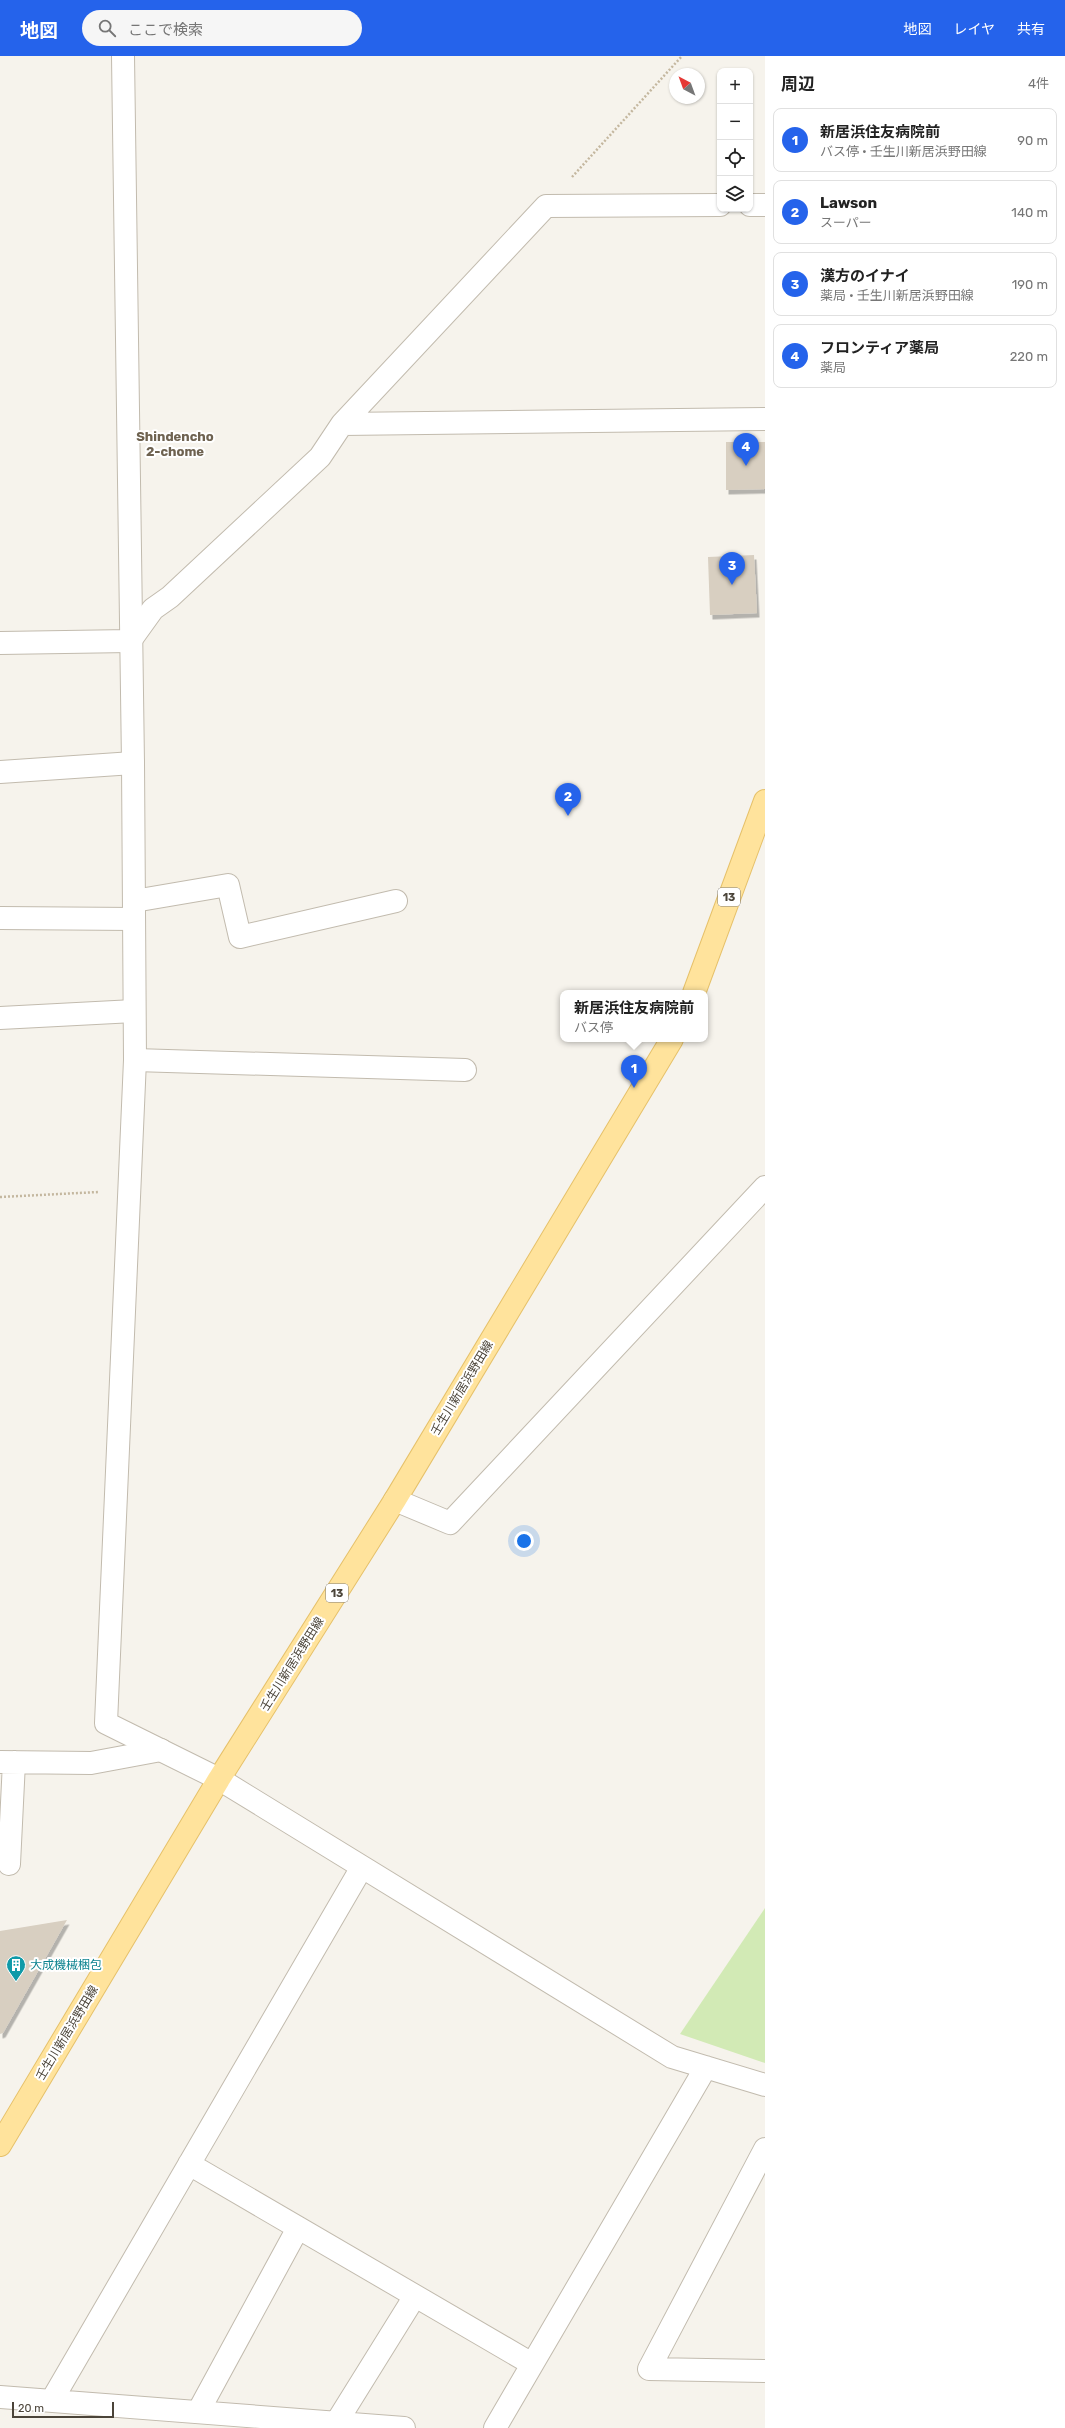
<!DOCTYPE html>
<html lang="ja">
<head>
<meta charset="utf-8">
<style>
  :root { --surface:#fff; --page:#f6f6f6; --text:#222; --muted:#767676; --line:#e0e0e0; --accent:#2563eb }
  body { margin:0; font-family:Rubik,"Noto Sans JP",sans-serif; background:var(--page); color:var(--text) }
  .controls { position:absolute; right:12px; top:12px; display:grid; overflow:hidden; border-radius:8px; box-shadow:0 1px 3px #0004 }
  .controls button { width:36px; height:36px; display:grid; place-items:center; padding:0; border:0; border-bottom:1px solid var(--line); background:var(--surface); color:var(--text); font:20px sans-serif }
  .compass { position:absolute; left:669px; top:12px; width:36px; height:36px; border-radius:50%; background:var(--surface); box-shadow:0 1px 3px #0004; rotate:319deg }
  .scale { position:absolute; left:12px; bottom:10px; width:102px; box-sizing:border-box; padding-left:4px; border:2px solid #4b4439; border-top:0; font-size:11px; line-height:14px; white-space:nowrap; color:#4b4439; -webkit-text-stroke:3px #fff; paint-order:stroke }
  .you { position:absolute; left:524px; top:1485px; width:14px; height:14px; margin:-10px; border:3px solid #fff; border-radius:50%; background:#1a73e8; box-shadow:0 0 0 6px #1a73e833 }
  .badge { display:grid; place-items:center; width:26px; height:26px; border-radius:50%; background:var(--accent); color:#fff; font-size:13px; font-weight:700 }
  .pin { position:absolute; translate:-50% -33px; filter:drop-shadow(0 1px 2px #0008) }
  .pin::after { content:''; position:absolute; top:21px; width:14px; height:12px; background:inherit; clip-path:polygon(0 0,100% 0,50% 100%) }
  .popup { position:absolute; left:560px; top:934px; width:148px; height:52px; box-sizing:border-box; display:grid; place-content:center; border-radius:8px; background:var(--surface); filter:drop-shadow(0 1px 3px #0005); font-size:13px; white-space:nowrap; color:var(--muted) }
  .popup b { font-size:15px; color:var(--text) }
  .popup::after { content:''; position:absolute; left:50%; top:100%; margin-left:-8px; border:8px solid transparent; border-top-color:var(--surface) }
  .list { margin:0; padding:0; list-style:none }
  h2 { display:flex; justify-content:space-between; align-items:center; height:52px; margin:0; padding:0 16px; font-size:17px }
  h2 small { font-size:13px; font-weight:400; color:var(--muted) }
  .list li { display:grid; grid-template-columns:26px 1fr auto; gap:12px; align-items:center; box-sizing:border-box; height:64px; margin:0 8px 8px; padding:0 8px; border:1px solid var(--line); border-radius:8px }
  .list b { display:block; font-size:15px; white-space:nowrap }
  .list p { margin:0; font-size:13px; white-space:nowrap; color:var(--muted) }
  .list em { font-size:13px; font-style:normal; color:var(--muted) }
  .icon { flex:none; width:22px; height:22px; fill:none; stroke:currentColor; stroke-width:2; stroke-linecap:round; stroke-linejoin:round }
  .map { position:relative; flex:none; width:765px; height:2372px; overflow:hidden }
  header { display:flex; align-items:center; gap:24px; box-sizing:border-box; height:56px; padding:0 20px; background:var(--accent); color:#fff }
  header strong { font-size:19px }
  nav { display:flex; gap:22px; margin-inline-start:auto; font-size:14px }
  .search { width:280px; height:36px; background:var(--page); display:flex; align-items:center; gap:10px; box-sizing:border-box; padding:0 14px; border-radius:22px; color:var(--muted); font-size:15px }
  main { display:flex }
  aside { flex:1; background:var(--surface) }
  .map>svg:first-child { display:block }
  .green { fill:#d2eab5 }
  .building { fill:#d8cfc1; filter:url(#shadow) }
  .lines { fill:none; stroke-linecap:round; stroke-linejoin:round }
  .minor-casing { stroke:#c2bbae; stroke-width:24 }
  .tertiary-casing { stroke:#c2bbae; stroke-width:24 }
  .primary-casing { stroke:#e6c16a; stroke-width:24 }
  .path { stroke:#c4b79f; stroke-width:2.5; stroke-dasharray:2 2; stroke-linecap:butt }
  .minor { stroke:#fff; stroke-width:22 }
  .tertiary { stroke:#fff; stroke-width:22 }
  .primary { stroke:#ffe39c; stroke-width:22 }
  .labels { text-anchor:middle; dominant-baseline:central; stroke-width:4; stroke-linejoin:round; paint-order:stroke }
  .shield { fill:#fff; stroke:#817c74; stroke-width:1 }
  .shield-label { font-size:11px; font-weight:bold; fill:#4b4439 }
  .street-label { font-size:12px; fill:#4b4439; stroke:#fff }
  .culture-label { font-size:12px; fill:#0d838f; stroke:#fff; text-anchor:start }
  .neighbourhood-label { font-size:13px; font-weight:bold; fill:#6e6250; stroke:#fff }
</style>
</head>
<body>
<header>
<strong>地図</strong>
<div class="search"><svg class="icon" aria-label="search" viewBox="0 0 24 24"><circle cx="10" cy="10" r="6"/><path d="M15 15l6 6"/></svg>ここで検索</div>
<nav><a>地図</a><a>レイヤ</a><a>共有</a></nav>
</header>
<main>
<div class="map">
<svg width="765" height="2372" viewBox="0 0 765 2372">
  <defs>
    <filter id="shadow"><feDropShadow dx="2.5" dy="4.5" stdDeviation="0" flood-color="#0004"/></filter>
  </defs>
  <rect width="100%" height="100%" fill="#f6f3ec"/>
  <path class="green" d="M 765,1852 L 765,2007 L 680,1978 Z"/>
  <path class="building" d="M 726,386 L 765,386 L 765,433 L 726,434 Z
    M 754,499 L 757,557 L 710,559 L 708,501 Z
    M 67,1864 L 3,1977 L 0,1978 L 0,1875 Z"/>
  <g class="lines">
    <defs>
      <path id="minor" d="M 750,149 L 765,149
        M 342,368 L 546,150 L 720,149
        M 0,587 L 130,585 L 153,553 L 170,541 L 320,401 L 342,368 L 765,363
        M 0,716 L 133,707
        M 134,845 L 228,829 L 240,881 L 396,845
        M 0,862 L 134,863
        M 0,962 L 134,955
        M 135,1004 L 465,1014
        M 395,1444 L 450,1467 L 765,1131
        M 0,1706 L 91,1707 L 161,1694
        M 219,1723 L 672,2001 L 765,2029
        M 9,1808 L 14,1706
        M 765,2093 L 649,2313 L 765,2315
        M 189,2108 L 532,2308
        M 0,2341 L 404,2372
        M 52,2344 L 362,1811
        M 198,2356 L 298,2172
        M 336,2367 L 415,2240
        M 495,2372 L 706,2011"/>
      <path id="tertiary" d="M 123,0 L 133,707 L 135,1004 L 106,1667 L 219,1723"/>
      <path id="primary" d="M 694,937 L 765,745
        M 0,2089 L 219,1723 L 395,1444 L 672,983"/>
    </defs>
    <use href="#minor" class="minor-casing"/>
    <use href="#tertiary" class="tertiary-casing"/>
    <use href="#primary" class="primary-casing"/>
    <path class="path" d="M 572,121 L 682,0
      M 0,1141 L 99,1136"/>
    <use href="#minor" class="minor"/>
    <use href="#tertiary" class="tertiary"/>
    <use href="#primary" class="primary"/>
  </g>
  <defs>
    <symbol id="building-pin" viewBox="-11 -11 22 30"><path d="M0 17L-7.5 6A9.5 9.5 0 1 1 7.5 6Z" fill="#0f9aa8" stroke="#fff"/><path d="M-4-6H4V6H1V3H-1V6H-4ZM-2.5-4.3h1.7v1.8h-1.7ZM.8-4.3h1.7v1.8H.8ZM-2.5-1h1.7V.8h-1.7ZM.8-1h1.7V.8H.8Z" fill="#fff"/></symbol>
  </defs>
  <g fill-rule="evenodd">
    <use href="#building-pin" x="5" y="1898" width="22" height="30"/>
  </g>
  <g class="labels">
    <g class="shield">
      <rect x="718" y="832" width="22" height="18" rx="3"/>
      <rect x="326" y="1528" width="22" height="18" rx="3"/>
    </g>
    <g class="shield-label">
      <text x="729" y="841">13</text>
      <text x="337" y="1537">13</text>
    </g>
    <g class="street-label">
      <text transform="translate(462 1332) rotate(-59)">壬生川新居浜野田線</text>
      <text transform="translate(292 1608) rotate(-58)">壬生川新居浜野田線</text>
      <text transform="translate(67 1977) rotate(-59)">壬生川新居浜野田線</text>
    </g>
    <g class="culture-label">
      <text x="30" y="1909">大成機械梱包</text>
    </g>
    <g class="neighbourhood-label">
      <text x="175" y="380">Shindencho<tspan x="175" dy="15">2-chome</tspan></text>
    </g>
  </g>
</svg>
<div class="controls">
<button>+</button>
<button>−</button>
<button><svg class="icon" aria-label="locate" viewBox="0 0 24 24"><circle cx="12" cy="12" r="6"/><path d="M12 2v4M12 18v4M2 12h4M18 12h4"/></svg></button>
<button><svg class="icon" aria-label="layers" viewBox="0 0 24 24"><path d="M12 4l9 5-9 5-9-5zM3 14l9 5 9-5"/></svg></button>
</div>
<svg class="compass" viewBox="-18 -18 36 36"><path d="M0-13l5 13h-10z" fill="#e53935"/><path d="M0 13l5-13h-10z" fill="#767676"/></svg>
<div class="scale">20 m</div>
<div class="you"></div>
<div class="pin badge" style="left:634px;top:1032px">1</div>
<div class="popup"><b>新居浜住友病院前</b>バス停</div>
<div class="pin badge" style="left:568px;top:760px">2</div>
<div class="pin badge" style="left:732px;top:529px">3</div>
<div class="pin badge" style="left:746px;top:410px">4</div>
</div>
<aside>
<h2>周辺<small>4件</small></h2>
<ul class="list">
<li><span class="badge">1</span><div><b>新居浜住友病院前</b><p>バス停 · 壬生川新居浜野田線</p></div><em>90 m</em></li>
<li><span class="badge">2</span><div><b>Lawson</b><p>スーパー</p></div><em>140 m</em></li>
<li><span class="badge">3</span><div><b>漢方のイナイ</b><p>薬局 · 壬生川新居浜野田線</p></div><em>190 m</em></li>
<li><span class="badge">4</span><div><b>フロンティア薬局</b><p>薬局</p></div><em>220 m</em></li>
</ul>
</aside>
</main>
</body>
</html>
